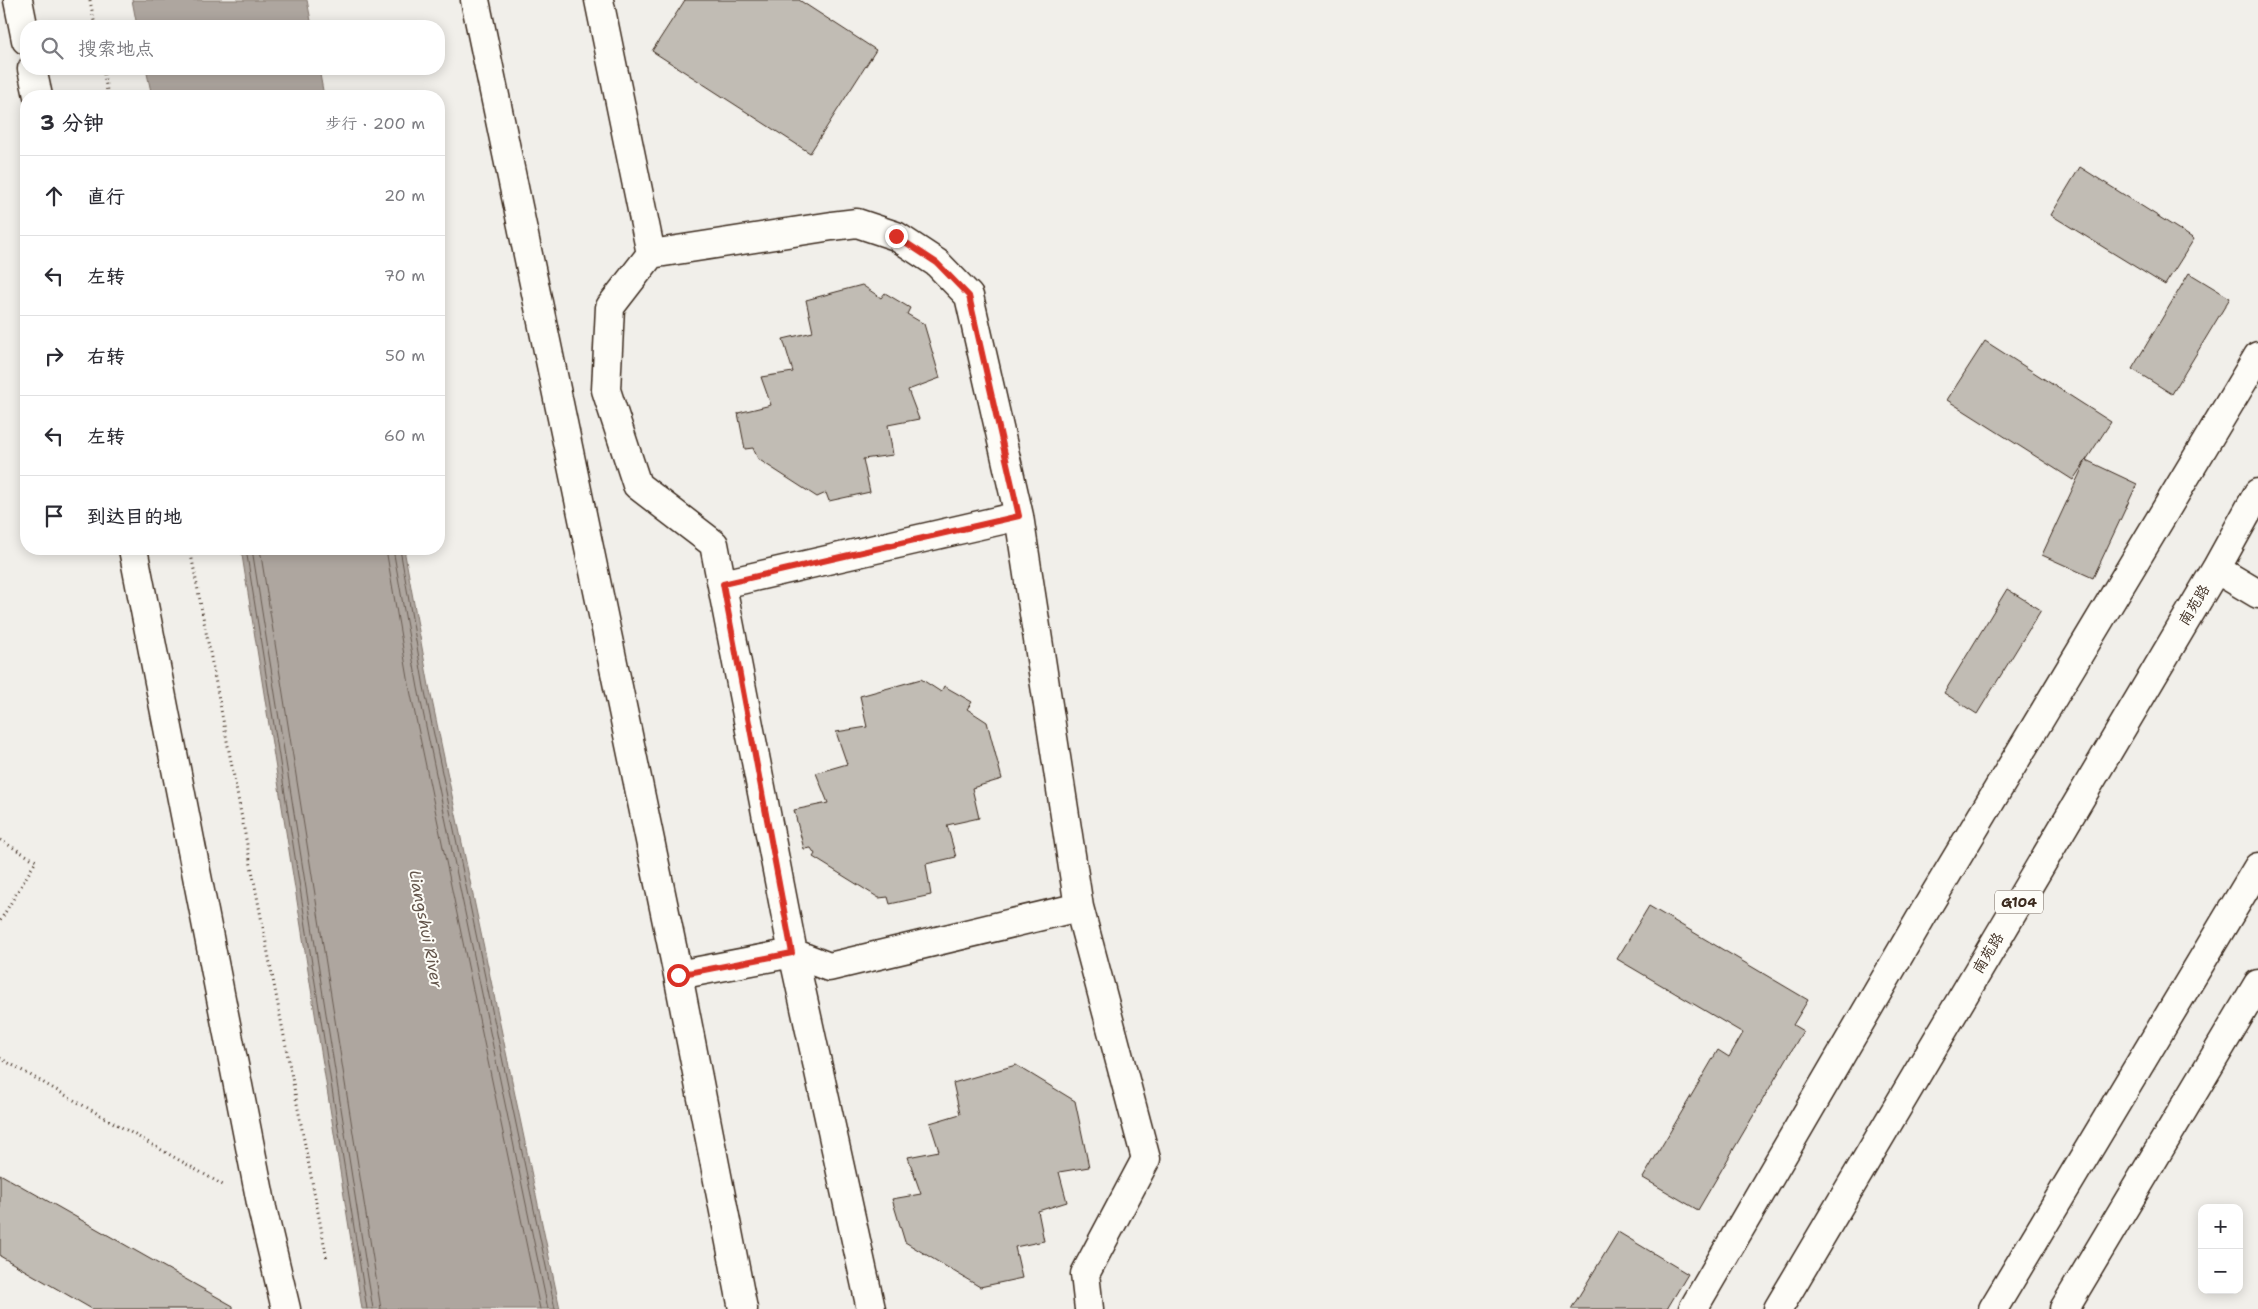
<!DOCTYPE html>
<html lang="zh">
<head>
<meta charset="utf-8">
<style>
  :root { --surface:#fff; --page:#f2f2f3; --text:#2b2b33; --muted:#7c7c81; --line:#e1e1e2 }
  body { margin:0; font-family:"Shantell Sans","LXGW WenKai TC",sans-serif; background:var(--page); color:var(--text) }
  .controls { position:absolute; right:15px; bottom:15px; display:grid; overflow:hidden; border-radius:10px; box-shadow:0 2px 12px #0003 }
  .controls button { width:45px; height:45px; display:grid; place-items:center; padding:0; border:0; border-bottom:1px solid var(--line); background:var(--surface); color:var(--text); font:25px sans-serif }
  .stop { position:absolute; width:15px; height:15px; margin:-11px; border:4px solid #d93025; border-radius:50%; background:#fff }
  .stop.end { background:#d93025; border-color:#fff; box-shadow:0 1px 5px #0008 }
  .list { margin:0; padding:0; list-style:none }
  h2 { display:flex; justify-content:space-between; align-items:center; height:65px; margin:0; padding:0 20px; font-size:21px }
  h2 small { font-size:16px; font-weight:400; color:var(--muted) }
  .list li { display:grid; grid-template-columns:32px 1fr auto; gap:15px; align-items:center; box-sizing:border-box; height:80px; padding:0 20px; border-top:1px solid var(--line) }
  .list b { display:block; font-size:19px; white-space:nowrap }
  .list em { font-size:16px; font-style:normal; color:var(--muted) }
  .icon { flex:none; width:28px; height:28px; fill:none; stroke:currentColor; stroke-width:2; stroke-linecap:round; stroke-linejoin:round }
  .map { position:relative; flex:none; width:2258px; height:1309px; overflow:hidden }
  .search { position:absolute; background:var(--surface); box-shadow:0 2px 12px #0003; left:20px; top:20px; width:425px; height:55px; display:flex; align-items:center; gap:12px; box-sizing:border-box; padding:0 18px; border-radius:20px; color:var(--muted); font-size:19px }
  .panel { position:absolute; background:var(--surface); box-shadow:0 2px 12px #0003; left:20px; top:90px; width:425px; height:465px; border-radius:20px }
  .map>svg:first-child { display:block }
  .water { fill:#aea69f; stroke:#80746b }
  .lines { fill:none; stroke-linecap:round; stroke-linejoin:round }
  .shore { stroke:#695c52; stroke-width:1 }
  .building { fill:#c1bcb4; stroke:#3b2a1e }
  .street-casing { stroke:#3b2a1e; stroke-width:31 }
  .secondary-casing { stroke:#3b2a1e; stroke-width:31 }
  .highway-casing { stroke:#3b2a1e; stroke-width:31 }
  .path { stroke:#3b2a1e; stroke-width:3; stroke-dasharray:1 4; stroke-linecap:butt }
  .street { stroke:#fdfcf7; stroke-width:28 }
  .secondary { stroke:#fdfcf7; stroke-width:28 }
  .highway { stroke:#fdfcf7; stroke-width:28 }
  .route { stroke:#d93025; stroke-width:6 }
  .labels { text-anchor:middle; dominant-baseline:central; stroke-width:4; stroke-linejoin:round; paint-order:stroke }
  .shield { fill:#fdfcf7; stroke:#75695f; stroke-width:1 }
  .shield-label { font-size:14px; font-weight:bold; fill:#3b2a1e }
  .street-label { font-size:15px; fill:#3b2a1e; stroke:#fdfcf7 }
  .water-label { font-size:16px; font-style:italic; fill:#63554b; stroke:#fdfcf7 }
</style>
</head>
<body>
<div class="map">
<svg width="2258" height="1309" viewBox="0 0 2258 1309">
  <rect width="100%" height="100%" fill="#f1efea"/>
  <filter id="ink" filterUnits="userSpaceOnUse"><feTurbulence type="fractalNoise" baseFrequency=".02" numOctaves="2"/><feDisplacementMap in="SourceGraphic" scale="10" xChannelSelector="R" yChannelSelector="G"/><feConvolveMatrix kernelMatrix="1 2 1 2 8 2 1 2 1" color-interpolation-filters="sRGB"/></filter>
  <g filter="url(#ink)">
    <path class="water" d="M 132,0 L 307,0 L 312,26 L 137,26 Z
      M 146,69 L 319,69 L 324,96 L 152,96 Z
      M 241,549 L 404,549 L 429,686 L 560,1309 L 362,1309 Z"/>
    <g class="lines">
      <path class="shore" d="M 246,549 L 367,1309
        M 252,549 L 373,1309
        M 260,549 L 381,1309
        M 386,549 L 410,690 L 540,1309
        M 393,549 L 418,688 L 548,1309
        M 400,549 L 424,687 L 555,1309"/>
    </g>
    <path class="building" d="M 685,0 L 799,0 L 876,50 L 810,153 L 652,51 Z
      M 2080,167 L 2194,239 L 2165,285 L 2051,215 Z
      M 2189,273 L 2230,298 L 2172,394 L 2132,369 Z
      M 862,285 L 881,298 L 885,293 L 910,308 L 907,314 L 924,324 L 940,378 L 908,390 L 919,419 L 888,425 L 893,455 L 863,459 L 870,492 L 829,501 L 826,493 L 817,497 L 758,459 L 753,448 L 745,449 L 738,413 L 771,405 L 761,377 L 793,372 L 783,339 L 813,332 L 806,300 Z
      M 1985,341 L 2111,422 L 2073,480 L 1947,400 Z
      M 2086,460 L 2137,484 L 2093,578 L 2042,555 Z
      M 2007,589 L 2041,610 L 1977,714 L 1944,693 Z
      M 921,679 L 941,692 L 944,686 L 972,702 L 967,709 L 987,722 L 1002,779 L 972,788 L 979,818 L 947,825 L 956,857 L 926,864 L 931,895 L 890,904 L 888,897 L 879,898 L 813,857 L 815,854 L 811,848 L 804,849 L 794,810 L 828,803 L 816,773 L 847,764 L 836,732 L 867,727 L 860,696 Z
      M 1649,906 L 1808,1000 L 1793,1025 L 1803,1031 L 1698,1210 L 1643,1178 L 1718,1050 L 1729,1057 L 1743,1033 L 1617,959 Z
      M 1016,1065 L 1075,1101 L 1089,1167 L 1059,1172 L 1067,1202 L 1038,1211 L 1044,1241 L 1015,1247 L 1022,1278 L 980,1287 L 905,1242 L 892,1199 L 921,1194 L 908,1157 L 939,1151 L 930,1123 L 960,1114 L 953,1083 Z
      M 0,1174 L 233,1306 L 233,1309 L 92,1309 L 0,1256 Z
      M 1618,1232 L 1688,1274 L 1667,1309 L 1571,1309 Z"/>
    <g class="lines">
      <defs>
        <path id="street" d="M 18,0 L 26,40
          M 475,0 L 678,975 L 743,1309
          M 599,0 L 651,254 L 610,307 L 606,390 L 637,485 L 714,544 L 793,953 L 678,975
          M 32,69 L 38,96
          M 651,254 L 832,226 L 857,223 L 896,236 L 937,263 L 969,296 L 1019,516 L 1079,907 L 1146,1159 L 1085,1274 L 1089,1309
          M 133,549 L 262,1208 L 286,1309
          M 723,584 L 1019,516
          M 793,953 L 871,1309
          M 793,953 L 829,967 L 1079,907"/>
        <path id="secondary" d="M 1693,1309 L 1926,909 L 2258,356
          M 2064,1309 L 2258,984"/>
        <path id="highway" d="M 2216,569 L 2258,594
          M 1778,1309 L 2216,569 L 2258,493
          M 1993,1309 L 2258,867"/>
      </defs>
      <use href="#street" class="street-casing"/>
      <use href="#secondary" class="secondary-casing"/>
      <use href="#highway" class="highway-casing"/>
      <path class="path" d="M 90,0 L 95,26
        M 103,69 L 108,96
        M 190,549 L 327,1259
        M 0,840 L 36,861 L 0,921
        M 0,1058 L 223,1185"/>
      <use href="#street" class="street"/>
      <use href="#secondary" class="secondary"/>
      <use href="#highway" class="highway"/>
    </g>
  </g>
  <g class="lines" filter="url(#ink)">
    <path class="route" d="M 678,975 L 792,953 L 723,584 L 1019,516 L 969,296 L 937,263 L 896,236"/>
  </g>
  <g class="labels">
    <rect class="shield" x="1995" y="890.5" width="48" height="23" rx="4"/>
    <g class="shield-label">
      <text x="2019" y="902">G104</text>
    </g>
    <g class="street-label">
      <text transform="translate(2194 605) rotate(-59)">南苑路</text>
      <text transform="translate(1988 953) rotate(-59)">南苑路</text>
    </g>
    <g class="water-label">
      <text transform="translate(426 929) rotate(79)">Liangshui River</text>
    </g>
  </g>
</svg>
<div class="controls">
<button>+</button>
<button>−</button>
</div>
<div class="stop" style="left:678px;top:975px"></div>
<div class="stop end" style="left:896px;top:236px"></div>
<div class="search"><svg class="icon" aria-label="search" viewBox="0 0 24 24"><circle cx="10" cy="10" r="6"/><path d="M15 15l6 6"/></svg>搜索地点</div>
<section class="panel">
<h2>3 分钟<small>步行 · 200 m</small></h2>
<ul class="list">
<li><svg class="icon" aria-label="ahead" viewBox="0 0 24 24"><path d="M12 20V5M6 11l6-6 6 6"/></svg><div><b>直行</b></div><em>20 m</em></li>
<li><svg class="icon" aria-label="left" viewBox="0 0 24 24"><path d="M17 20v-9H6M10 6l-5 5 5 5"/></svg><div><b>左转</b></div><em>70 m</em></li>
<li><svg class="icon" aria-label="right" viewBox="0 0 24 24"><path d="M7 20v-9h11M14 6l5 5-5 5"/></svg><div><b>右转</b></div><em>50 m</em></li>
<li><svg class="icon" aria-label="left" viewBox="0 0 24 24"><path d="M17 20v-9H6M10 6l-5 5 5 5"/></svg><div><b>左转</b></div><em>60 m</em></li>
<li><svg class="icon" aria-label="arrive" viewBox="0 0 24 24"><path d="M6 21V4h12l-3 4 3 4H6"/></svg><div><b>到达目的地</b></div></li>
</ul>
</section>
</div>
</body>
</html>
